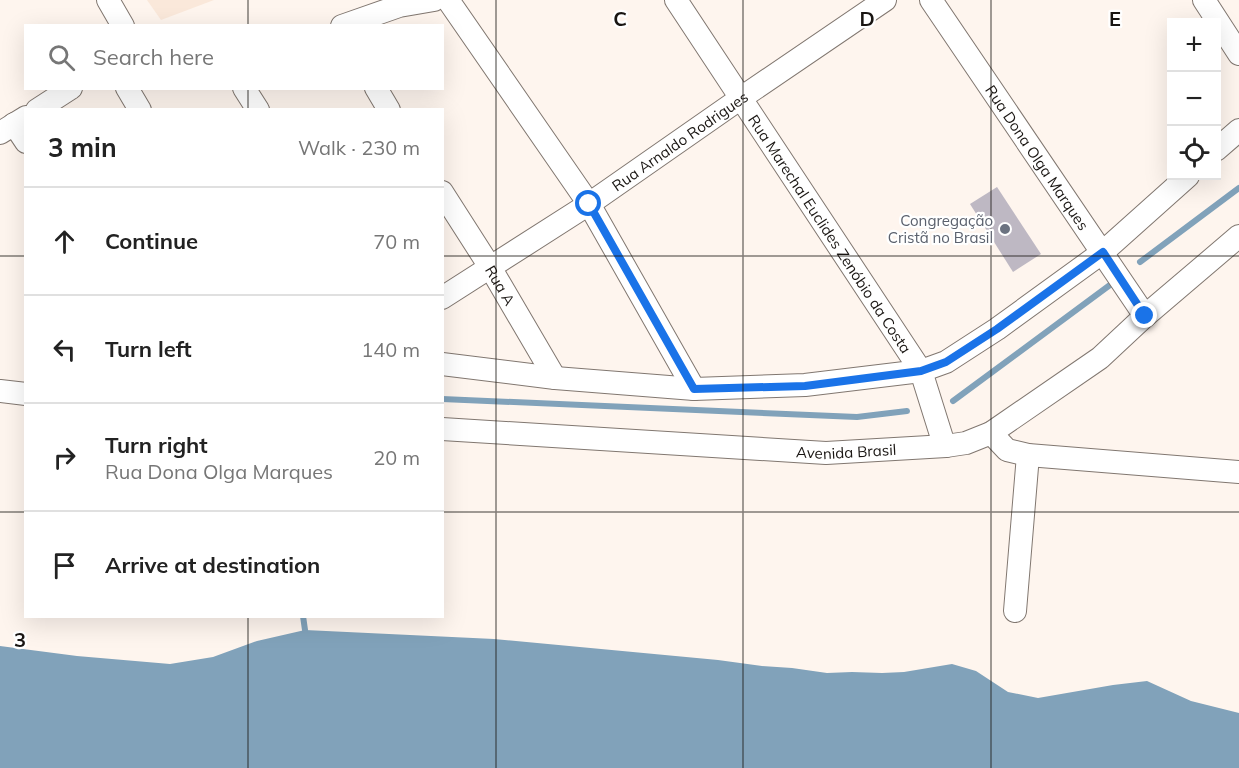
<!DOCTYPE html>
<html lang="en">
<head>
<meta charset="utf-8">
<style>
  :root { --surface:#fff; --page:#f2f2f2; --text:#222; --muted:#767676; --line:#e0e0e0 }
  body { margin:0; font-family:Mulish,sans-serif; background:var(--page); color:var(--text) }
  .controls { position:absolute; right:18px; top:18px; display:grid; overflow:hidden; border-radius:0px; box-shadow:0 6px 24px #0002 }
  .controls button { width:54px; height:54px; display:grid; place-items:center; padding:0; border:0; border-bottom:2px solid var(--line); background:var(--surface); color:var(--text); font:30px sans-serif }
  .stop { position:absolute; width:18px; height:18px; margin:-14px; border:4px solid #1a73e8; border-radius:50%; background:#fff }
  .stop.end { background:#1a73e8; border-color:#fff; box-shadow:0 2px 6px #0008 }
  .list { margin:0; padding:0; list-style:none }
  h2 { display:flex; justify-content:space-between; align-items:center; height:78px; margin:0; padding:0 24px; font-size:26px }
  h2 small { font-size:20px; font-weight:400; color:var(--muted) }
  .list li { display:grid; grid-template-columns:39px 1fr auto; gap:18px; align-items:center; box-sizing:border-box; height:108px; padding:0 24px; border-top:2px solid var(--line) }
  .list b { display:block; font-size:22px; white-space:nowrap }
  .list p { margin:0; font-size:20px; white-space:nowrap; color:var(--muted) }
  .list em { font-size:20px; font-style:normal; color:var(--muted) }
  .icon { flex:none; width:33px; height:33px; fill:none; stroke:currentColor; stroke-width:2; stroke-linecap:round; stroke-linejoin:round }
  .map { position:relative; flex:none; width:1239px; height:768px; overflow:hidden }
  .search { position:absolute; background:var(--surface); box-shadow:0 6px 24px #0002; left:24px; top:24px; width:420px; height:66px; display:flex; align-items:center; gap:15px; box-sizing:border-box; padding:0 21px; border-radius:0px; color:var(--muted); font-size:22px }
  .panel { position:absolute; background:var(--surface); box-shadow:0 6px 24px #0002; left:24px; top:108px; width:420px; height:510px; border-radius:0px }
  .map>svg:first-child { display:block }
  .built { fill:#fae8da }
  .water { fill:#81a2ba }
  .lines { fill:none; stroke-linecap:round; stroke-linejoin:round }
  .stream { stroke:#81a2ba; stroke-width:6 }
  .building { fill:#beb8c3 }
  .street-casing { stroke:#817770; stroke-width:24 }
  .street { stroke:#fff; stroke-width:22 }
  .route { stroke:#1a73e8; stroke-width:8 }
  .grid { fill:none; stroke:#191512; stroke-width:1.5; stroke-opacity:0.55 }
  .worship-dot { fill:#6b7280; stroke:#fff; stroke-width:2 }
  .labels { text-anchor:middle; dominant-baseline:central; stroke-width:4.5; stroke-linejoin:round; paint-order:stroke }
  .street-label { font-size:15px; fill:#191512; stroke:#fff }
  .worship-label { font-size:15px; fill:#5b616d; stroke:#fff; text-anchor:end }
  .grid-label { font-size:20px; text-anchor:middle; font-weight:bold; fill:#191512; stroke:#fff; stroke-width:4.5; stroke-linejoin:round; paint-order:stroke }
</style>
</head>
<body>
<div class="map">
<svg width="1239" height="768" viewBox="0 0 1239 768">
  <rect width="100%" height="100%" fill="#fef5ee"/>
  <path class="built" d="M 147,0 L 214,0 L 161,20 Z"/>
  <path class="water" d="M 305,630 L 494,639 L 718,660 L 762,666 L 792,668 L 827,673 L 852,672 L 882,673 L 904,672 L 952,664 L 976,671 L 1008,692 L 1038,698 L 1113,685 L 1147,681 L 1191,701 L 1239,713 L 1239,768 L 0,768 L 0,646 L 77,656 L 170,664 L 213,657 L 257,641 Z"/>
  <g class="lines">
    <path class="stream" d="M 1140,262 L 1239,188
      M 442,399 L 857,417 L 907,411
      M 953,401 L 1114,282
      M 303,616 L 305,630"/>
  </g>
  <path class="building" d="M 997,187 L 1041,254 L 1013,272 L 970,204 Z"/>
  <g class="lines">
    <defs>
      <g id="street">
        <path d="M 108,0 L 123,26"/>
        <path d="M 448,0 L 589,204 L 694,389"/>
        <path id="s1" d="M 676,0 L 921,371 L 942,438 L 946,446"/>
        <path id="s2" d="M 931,0 L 1145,316"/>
        <path d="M 1204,0 L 1239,54"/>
        <path d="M 342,26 L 399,6 L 434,0"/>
        <path d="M 127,88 L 140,110"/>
        <path d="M 244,88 L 258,110"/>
        <path d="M 376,88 L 389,110"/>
        <path d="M 37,110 L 71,88"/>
        <path d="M 14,124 L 26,142"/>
        <path d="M 0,133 L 26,117"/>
        <path d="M 1216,150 L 1239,130"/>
        <path id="s3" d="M 442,192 L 490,267 L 555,378"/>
        <path id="s4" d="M 442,298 L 589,204 L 741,98 L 885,0"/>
        <path d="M 442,364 L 555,378 L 694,389 L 805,385 L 921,371 L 946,362 L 997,329 L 1103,252 L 1188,176"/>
        <path d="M 0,391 L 26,394"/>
        <path id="s5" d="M 442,429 L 826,453 L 946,446 L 966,443 L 991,433 L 1100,358 L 1145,316 L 1239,236"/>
        <path d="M 991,433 L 1007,450 L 1028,455 L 1239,472"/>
        <path d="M 1015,611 L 1028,455"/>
      </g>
    </defs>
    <use href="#street" class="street-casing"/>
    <use href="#street" class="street"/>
  </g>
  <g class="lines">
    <path class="route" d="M 589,204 L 694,389 L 805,386 L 921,371 L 946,362 L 997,329 L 1103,252 L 1145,316"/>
  </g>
  <path class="grid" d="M 248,0 L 248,26M 496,0 L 496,768M 743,0 L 743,768M 991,0 L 991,768M 248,88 L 248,110M 0,256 L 26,256M 442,256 L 1239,256M 0,512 L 26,512M 442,512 L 1239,512M 248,616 L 248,768"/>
  <circle class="worship-dot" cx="1005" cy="229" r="6"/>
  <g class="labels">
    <g class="street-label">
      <text stroke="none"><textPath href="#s4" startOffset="285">Rua Arnaldo Rodrigues</textPath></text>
      <text stroke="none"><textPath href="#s2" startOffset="190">Rua Dona Olga Marques</textPath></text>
      <text stroke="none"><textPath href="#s1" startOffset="280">Rua Marechal Euclides Zenóbio da Costa</textPath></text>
      <text stroke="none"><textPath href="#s3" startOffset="110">Rua A</textPath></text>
      <text stroke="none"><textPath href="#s5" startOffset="405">Avenida Brasil</textPath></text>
    </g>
    <g class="worship-label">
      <text x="993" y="220">Congregação<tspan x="993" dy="17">Cristã no Brasil</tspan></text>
    </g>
  </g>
  <g class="grid-label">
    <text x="620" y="26">C</text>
    <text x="867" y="26">D</text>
    <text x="1115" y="26">E</text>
    <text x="20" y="647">3</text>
  </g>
</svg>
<div class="controls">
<button>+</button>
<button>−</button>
<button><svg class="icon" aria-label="locate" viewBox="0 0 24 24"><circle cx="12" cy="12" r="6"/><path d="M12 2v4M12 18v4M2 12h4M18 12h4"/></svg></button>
</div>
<div class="stop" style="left:589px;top:204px"></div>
<div class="stop end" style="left:1145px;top:316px"></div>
<div class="search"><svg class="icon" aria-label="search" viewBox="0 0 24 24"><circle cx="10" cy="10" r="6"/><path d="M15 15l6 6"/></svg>Search here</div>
<section class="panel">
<h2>3 min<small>Walk · 230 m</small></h2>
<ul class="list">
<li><svg class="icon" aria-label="ahead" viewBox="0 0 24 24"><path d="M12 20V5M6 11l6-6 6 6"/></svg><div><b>Continue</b></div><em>70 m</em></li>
<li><svg class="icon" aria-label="left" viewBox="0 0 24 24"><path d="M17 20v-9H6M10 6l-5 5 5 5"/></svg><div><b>Turn left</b></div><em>140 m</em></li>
<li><svg class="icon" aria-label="right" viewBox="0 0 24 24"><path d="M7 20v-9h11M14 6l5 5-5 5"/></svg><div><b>Turn right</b><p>Rua Dona Olga Marques</p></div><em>20 m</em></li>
<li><svg class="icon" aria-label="arrive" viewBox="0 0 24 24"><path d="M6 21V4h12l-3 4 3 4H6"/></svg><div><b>Arrive at destination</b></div></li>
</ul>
</section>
</div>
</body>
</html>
